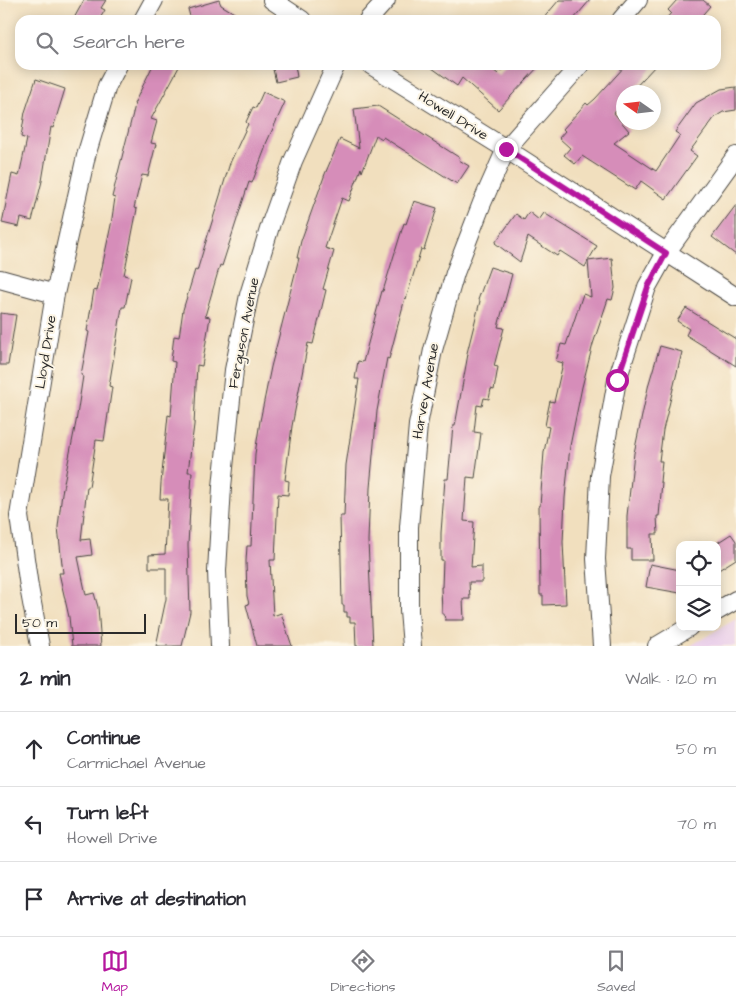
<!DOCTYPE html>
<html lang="en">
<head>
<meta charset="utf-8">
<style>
  :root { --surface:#fff; --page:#f2f2f3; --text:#2b2b33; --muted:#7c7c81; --line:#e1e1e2; --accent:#b5179e }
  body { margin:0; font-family:"Architects Daughter",sans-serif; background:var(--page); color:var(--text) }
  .controls { position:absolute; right:15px; bottom:15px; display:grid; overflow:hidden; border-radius:10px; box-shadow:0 2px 12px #0003 }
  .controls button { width:45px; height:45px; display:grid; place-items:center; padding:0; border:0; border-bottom:1px solid var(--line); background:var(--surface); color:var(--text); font:25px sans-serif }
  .compass { position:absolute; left:616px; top:85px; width:45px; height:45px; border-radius:50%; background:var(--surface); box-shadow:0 2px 12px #0003; rotate:284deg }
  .scale { position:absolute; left:15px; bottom:12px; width:131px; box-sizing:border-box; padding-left:5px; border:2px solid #2b2b2b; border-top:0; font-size:14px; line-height:18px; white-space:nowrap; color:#2b2b2b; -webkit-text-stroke:4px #fcf5e5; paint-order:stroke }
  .stop { position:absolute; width:15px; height:15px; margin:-11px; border:4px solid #b5179e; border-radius:50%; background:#fff }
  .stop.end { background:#b5179e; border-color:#fff; box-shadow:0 1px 5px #0008 }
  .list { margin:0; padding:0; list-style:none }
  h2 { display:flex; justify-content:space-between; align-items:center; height:65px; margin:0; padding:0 20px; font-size:21px }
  h2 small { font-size:16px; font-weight:400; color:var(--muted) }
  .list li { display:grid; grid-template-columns:32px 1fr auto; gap:15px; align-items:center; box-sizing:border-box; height:75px; padding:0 20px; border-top:1px solid var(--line) }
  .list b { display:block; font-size:19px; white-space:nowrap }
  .list p { margin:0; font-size:16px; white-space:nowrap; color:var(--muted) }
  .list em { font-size:16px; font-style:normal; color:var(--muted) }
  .icon { flex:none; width:28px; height:28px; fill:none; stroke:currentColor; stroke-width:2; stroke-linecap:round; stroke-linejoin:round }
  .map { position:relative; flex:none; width:736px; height:646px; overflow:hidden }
  .search { position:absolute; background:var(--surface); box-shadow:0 2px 12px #0003; left:15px; right:15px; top:15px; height:55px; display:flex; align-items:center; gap:12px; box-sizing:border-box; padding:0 18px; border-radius:15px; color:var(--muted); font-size:19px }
  .sheet { height:290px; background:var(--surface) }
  nav { display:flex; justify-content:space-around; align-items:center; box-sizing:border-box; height:70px; border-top:1px solid var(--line); background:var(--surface); font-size:14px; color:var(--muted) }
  nav a { display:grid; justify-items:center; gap:2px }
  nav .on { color:var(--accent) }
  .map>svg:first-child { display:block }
  .built { fill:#ebd1eb }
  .building { fill:#d68db9 }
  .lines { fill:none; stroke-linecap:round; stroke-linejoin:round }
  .minor-casing { stroke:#494641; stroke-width:20 }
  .minor { stroke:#fff; stroke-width:18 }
  .route { stroke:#b5179e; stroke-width:6 }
  .labels { text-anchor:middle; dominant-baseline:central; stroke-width:4; stroke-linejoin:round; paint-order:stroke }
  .street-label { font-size:14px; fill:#2b2b2b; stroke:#fcf5e5 }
</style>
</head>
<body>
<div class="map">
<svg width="736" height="646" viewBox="0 0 736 646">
  <rect width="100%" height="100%" fill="#fcf5e5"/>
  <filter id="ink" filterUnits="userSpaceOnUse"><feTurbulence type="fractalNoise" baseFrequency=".02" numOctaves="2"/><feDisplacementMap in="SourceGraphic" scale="10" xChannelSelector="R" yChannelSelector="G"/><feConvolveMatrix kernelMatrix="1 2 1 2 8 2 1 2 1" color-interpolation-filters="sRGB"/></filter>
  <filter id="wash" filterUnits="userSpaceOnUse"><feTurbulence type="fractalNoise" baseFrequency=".0096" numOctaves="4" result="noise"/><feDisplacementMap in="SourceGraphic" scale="20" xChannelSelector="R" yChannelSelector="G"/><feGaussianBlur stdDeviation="1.12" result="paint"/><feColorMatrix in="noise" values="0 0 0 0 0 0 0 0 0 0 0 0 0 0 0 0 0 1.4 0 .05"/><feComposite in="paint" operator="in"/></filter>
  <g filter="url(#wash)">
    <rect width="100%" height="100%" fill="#f1dfbe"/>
    <path class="built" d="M 736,619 L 736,646 L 690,646 Z"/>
    <g id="blocks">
      <path class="building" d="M 84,0 L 106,0 L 101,8 L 105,10 L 99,20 L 73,20 Z
        M 219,0 L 221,5 L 246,20 L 191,20 L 188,9 Z
        M 559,0 L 590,0 L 573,20 L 542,20 Z
        M 677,0 L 703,0 L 710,6 L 698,20 L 665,20 L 671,13 L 668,10 Z
        M 153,65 L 180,65 L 151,119 L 157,121 L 151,143 L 156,144 L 148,176 L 142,175 L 134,208 L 137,209 L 124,275 L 131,277 L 125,307 L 122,307 L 109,386 L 112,387 L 104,441 L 96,440 L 89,487 L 87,487 L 81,540 L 90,539 L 92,555 L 78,557 L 86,595 L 94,593 L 98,607 L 101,646 L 72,646 L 69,617 L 59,573 L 63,573 L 58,527 L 62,493 L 76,422 L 83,376 L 81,375 L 89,332 L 87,331 L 94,290 L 97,291 L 111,225 L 115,198 L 112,197 L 135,105 L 134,104 Z
        M 272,65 L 295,65 L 297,77 L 276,82 Z
        M 428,65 L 487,65 L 498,74 L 506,65 L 540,65 L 498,110 L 462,78 L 457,86 Z
        M 626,65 L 656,65 L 631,92 L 624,92 L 624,101 L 614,113 L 629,131 L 614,143 L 656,171 L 680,135 L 675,132 L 696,103 L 721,89 L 736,87 L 736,110 L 723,112 L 715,117 L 690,151 L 697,156 L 666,199 L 641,181 L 635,190 L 582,156 L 575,164 L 564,155 L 570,148 L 559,138 L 565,131 L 563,129 L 586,103 L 588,105 L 595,99 Z
        M 36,79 L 65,89 L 53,128 L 51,127 L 42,181 L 32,221 L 21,218 L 19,227 L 2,223 L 12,174 L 19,176 L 27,139 L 21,137 L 25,112 Z
        M 263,92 L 285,102 L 265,146 L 266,146 L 252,183 L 249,182 L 222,266 L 220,265 L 205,316 L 210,317 L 202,366 L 197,365 L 194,425 L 188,472 L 192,472 L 188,545 L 190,612 L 182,646 L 156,646 L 166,599 L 166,568 L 149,568 L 149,555 L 165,554 L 168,499 L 160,499 L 161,483 L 168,415 L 171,416 L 175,362 L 171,361 L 174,336 L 179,337 L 183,310 L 195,270 L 197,271 L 230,163 L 248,124 L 246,122 L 253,107 L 256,108 Z
        M 378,106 L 460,158 L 459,160 L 469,166 L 457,184 L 383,137 L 382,139 L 376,135 L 362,172 L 361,168 L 349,201 L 342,198 L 325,248 L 334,251 L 323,289 L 326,290 L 313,344 L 308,343 L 292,426 L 285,480 L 289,481 L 288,495 L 278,494 L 275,560 L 270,560 L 273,616 L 281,613 L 292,646 L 257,646 L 246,605 L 249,604 L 247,596 L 246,561 L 247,546 L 251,546 L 255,454 L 260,421 L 271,367 L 299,258 L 297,258 L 301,241 L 325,174 L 340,139 L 359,148 L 354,109 Z
        M 414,201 L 437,208 L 424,250 L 421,249 L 406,299 L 405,298 L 389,359 L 387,358 L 377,411 L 370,488 L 368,541 L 373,646 L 356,646 L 355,622 L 350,622 L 350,617 L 347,617 L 347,612 L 344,612 L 344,605 L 342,605 L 340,516 L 344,516 L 346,465 L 359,379 L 355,379 L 358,361 L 363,362 L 382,291 L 383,291 L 404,223 L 406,224 Z
        M 736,205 L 736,255 L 712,237 Z
        M 529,212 L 539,220 L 544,213 L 597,246 L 588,261 L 612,258 L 615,288 L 612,300 L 608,299 L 593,344 L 582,387 L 570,446 L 565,498 L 563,542 L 566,604 L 543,605 L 543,595 L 540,595 L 539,506 L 540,506 L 544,452 L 549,427 L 545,426 L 547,415 L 550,401 L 554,402 L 563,363 L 556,361 L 561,344 L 566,345 L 583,294 L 591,297 L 588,261 L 585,267 L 560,251 L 557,256 L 528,237 L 520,262 L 495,243 L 516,214 L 524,220 Z
        M 490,267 L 512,274 L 498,327 L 504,328 L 494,366 L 498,367 L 494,390 L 491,389 L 489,399 L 484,398 L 482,406 L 477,405 L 474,432 L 481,433 L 475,478 L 467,477 L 464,521 L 474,522 L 471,567 L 482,566 L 482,582 L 469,582 L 470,599 L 463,599 L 464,620 L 445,620 L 444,614 L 442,614 L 441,587 L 442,587 L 443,560 L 441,560 L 441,533 L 445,479 L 448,479 L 453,426 L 455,426 L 468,354 L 467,353 L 480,301 L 478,300 Z
        M 686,308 L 736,339 L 736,366 L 686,335 L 689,329 L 677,321 Z
        M 0,313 L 16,315 L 8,365 L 0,365 Z
        M 660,346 L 682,352 L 663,430 L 659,461 L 662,461 L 660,482 L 662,482 L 659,516 L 657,516 L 658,534 L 652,534 L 653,560 L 631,560 L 631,549 L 627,549 L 627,516 L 634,453 L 649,383 Z
        M 731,534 L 736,541 L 736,559 L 717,571 L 717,543 Z
        M 650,564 L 680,570 L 680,593 L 646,587 Z"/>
    </g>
  </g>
  <g filter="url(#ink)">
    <use href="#blocks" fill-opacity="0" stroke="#494641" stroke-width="1"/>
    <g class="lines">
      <defs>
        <path id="minor" d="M 272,0 L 302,20
          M 143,20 L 154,0
          M 368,20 L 386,0
          M 621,20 L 638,0
          M 371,65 L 506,149 L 736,297
          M 0,279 L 55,294
          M 717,611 L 736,600
          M 40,646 L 29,587 L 19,516 L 55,294 L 86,156 L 107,86 L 118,65
          M 220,646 L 217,571 L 222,487 L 234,370 L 249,295 L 271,223 L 293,161 L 336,65
          M 412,646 L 409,611 L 409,527 L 418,425 L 433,350 L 455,273 L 482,203 L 506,149 L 580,65
          M 602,646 L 596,559 L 600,476 L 617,380 L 647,287 L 666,253 L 736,156
          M 657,646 L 689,627"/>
      </defs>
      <use href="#minor" class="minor-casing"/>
      <use href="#minor" class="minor"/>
    </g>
  </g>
  <g class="lines" filter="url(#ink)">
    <path class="route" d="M 506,149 L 666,253 L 648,287 L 617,380"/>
  </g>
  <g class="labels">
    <g class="street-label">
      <text transform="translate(453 116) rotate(32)">Howell Drive</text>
      <text transform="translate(244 333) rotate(-79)">Ferguson Avenue</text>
      <text transform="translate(46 352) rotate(-81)">Lloyd Drive</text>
      <text transform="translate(426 391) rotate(-80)">Harvey Avenue</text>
    </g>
  </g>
</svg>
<div class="controls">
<button><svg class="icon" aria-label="locate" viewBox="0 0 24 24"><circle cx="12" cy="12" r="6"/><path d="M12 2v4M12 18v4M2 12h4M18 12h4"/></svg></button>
<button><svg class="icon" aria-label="layers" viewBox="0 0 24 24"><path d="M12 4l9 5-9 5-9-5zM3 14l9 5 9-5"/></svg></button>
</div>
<svg class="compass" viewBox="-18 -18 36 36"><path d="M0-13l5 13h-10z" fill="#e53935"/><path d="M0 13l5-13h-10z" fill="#7c7c81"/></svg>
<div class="scale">50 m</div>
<div class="stop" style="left:617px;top:380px"></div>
<div class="stop end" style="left:506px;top:149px"></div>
<div class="search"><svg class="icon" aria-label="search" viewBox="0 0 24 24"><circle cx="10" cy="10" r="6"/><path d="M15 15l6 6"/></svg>Search here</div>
</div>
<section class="sheet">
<h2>2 min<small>Walk · 120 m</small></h2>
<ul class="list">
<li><svg class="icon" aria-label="ahead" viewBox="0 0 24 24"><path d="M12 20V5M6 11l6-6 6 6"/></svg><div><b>Continue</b><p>Carmichael Avenue</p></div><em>50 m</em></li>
<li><svg class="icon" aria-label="left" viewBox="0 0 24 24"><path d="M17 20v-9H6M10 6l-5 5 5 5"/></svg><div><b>Turn left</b><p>Howell Drive</p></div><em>70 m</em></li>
<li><svg class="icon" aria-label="arrive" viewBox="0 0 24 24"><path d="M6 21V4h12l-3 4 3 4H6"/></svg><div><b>Arrive at destination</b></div></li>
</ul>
</section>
<nav>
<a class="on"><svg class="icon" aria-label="map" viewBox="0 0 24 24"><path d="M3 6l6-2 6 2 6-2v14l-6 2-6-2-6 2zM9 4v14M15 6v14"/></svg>Map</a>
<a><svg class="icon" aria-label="directions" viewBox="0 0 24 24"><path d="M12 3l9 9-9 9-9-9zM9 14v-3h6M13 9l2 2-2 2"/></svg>Directions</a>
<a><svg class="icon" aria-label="saved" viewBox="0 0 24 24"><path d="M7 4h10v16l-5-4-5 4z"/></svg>Saved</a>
</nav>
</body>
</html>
